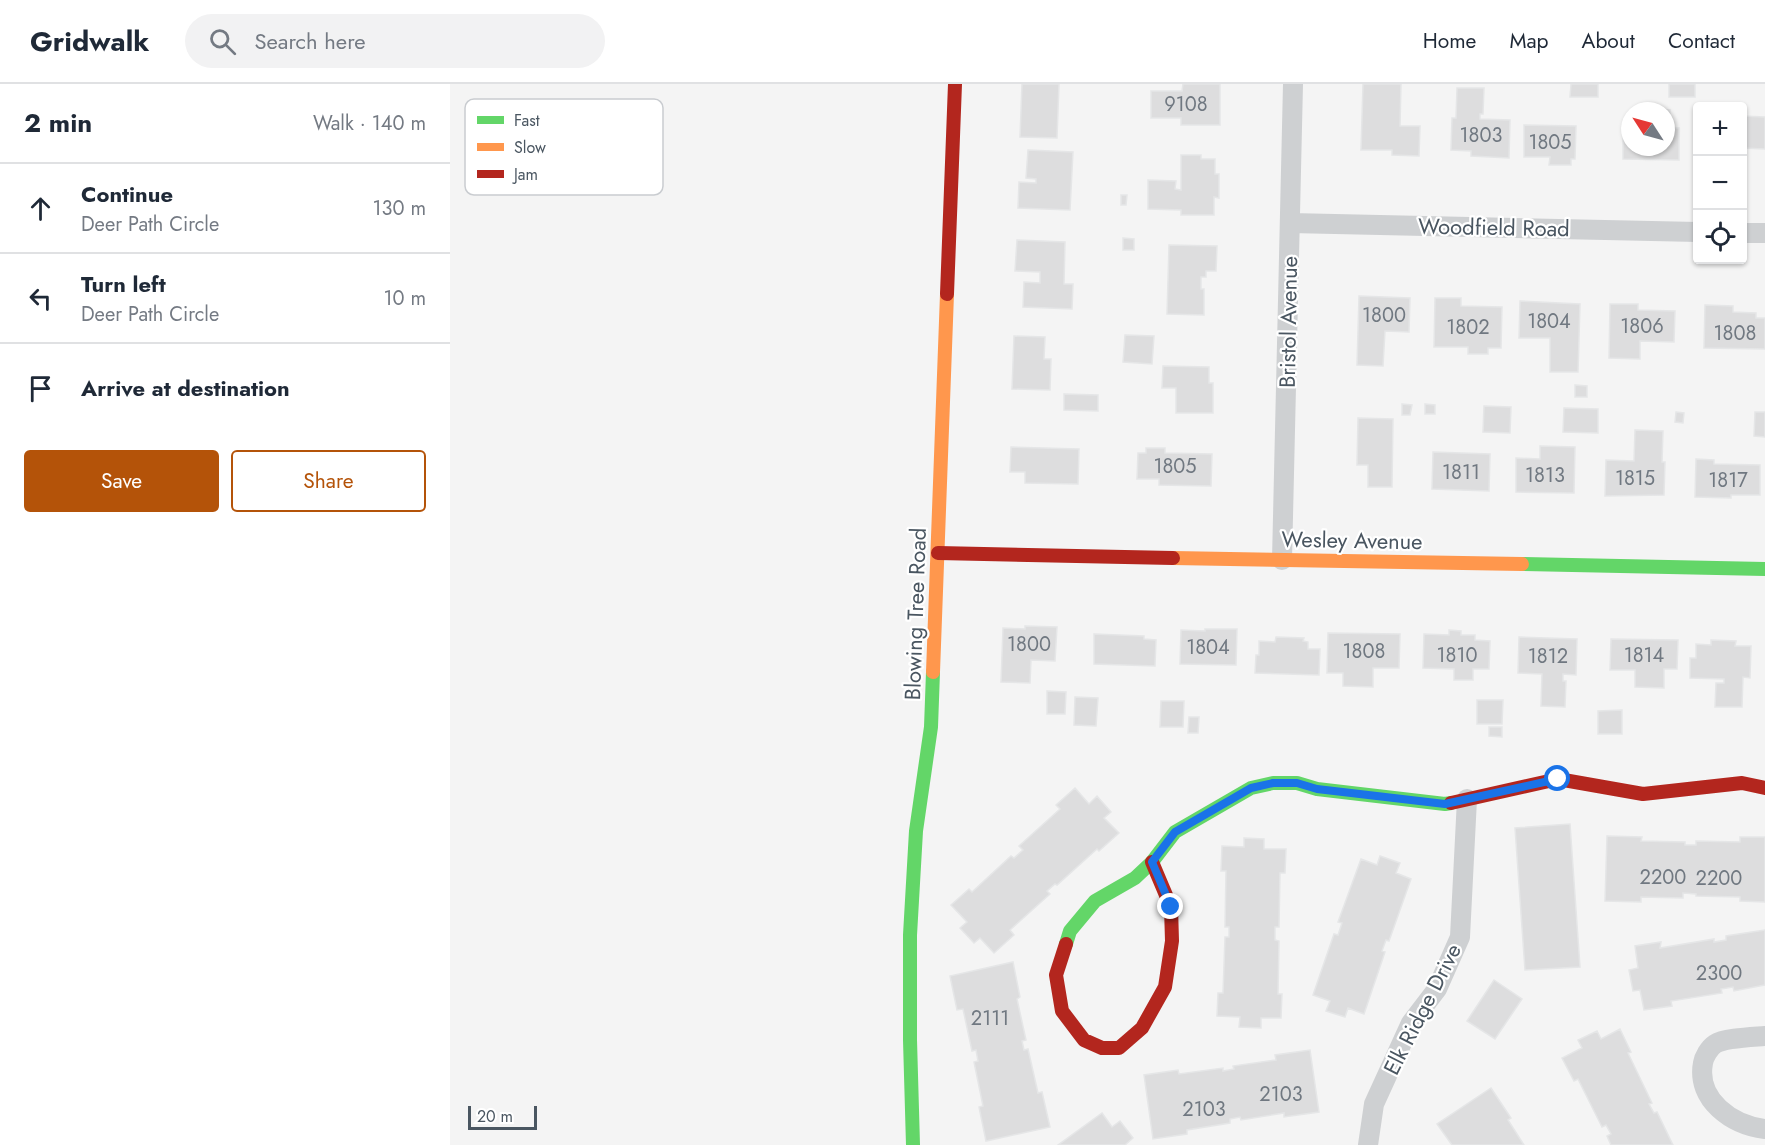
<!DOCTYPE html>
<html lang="en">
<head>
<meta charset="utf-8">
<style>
  :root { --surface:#fff; --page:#f2f2f3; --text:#1f2937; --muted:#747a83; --line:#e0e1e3; --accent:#b45309 }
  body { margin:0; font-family:Jost,sans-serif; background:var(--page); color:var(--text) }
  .controls { position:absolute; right:18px; top:18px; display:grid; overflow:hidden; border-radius:6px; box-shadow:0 2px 4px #0004 }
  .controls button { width:54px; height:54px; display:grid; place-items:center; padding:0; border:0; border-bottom:2px solid var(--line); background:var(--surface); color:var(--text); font:30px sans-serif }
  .compass { position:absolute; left:1171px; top:18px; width:54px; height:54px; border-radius:50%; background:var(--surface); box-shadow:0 2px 4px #0004; rotate:306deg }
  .scale { position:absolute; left:18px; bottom:15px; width:69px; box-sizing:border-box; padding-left:6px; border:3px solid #4a5661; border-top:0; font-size:16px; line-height:21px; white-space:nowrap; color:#4a5661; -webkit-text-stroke:4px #fff; paint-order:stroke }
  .stop { position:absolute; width:18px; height:18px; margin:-14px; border:4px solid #1a73e8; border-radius:50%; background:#fff }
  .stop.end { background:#1a73e8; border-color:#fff; box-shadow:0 2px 6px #0008 }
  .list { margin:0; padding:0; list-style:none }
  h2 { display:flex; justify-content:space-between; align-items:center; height:78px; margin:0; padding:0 24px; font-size:26px }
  h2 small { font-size:20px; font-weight:400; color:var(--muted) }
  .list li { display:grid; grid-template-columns:39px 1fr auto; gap:18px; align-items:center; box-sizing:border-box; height:90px; padding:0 24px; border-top:2px solid var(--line) }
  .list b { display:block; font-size:22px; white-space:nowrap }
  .list p { margin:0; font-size:20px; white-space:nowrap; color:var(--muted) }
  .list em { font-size:20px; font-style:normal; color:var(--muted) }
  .actions { display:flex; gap:12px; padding:18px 24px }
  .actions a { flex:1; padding:14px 0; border:2px solid var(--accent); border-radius:6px; text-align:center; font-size:21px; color:var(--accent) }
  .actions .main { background:var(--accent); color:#fff }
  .icon { flex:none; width:33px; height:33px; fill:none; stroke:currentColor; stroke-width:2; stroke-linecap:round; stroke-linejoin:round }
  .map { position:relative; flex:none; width:1315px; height:1061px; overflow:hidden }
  header { display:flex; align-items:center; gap:36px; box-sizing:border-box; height:84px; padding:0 30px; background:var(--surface); border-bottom:2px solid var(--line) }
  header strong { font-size:28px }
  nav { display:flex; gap:33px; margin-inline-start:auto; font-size:21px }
  .search { width:420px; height:54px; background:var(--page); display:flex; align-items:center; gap:15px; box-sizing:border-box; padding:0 21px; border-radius:33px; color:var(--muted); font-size:22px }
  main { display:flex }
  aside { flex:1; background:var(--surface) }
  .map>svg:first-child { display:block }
  .building { fill:#ddddde; stroke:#e5e6e7; stroke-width:1.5 }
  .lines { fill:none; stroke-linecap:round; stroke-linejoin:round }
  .street { stroke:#ced0d2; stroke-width:20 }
  .fast { stroke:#63d668; stroke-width:14 }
  .slow { stroke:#ff974d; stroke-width:14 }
  .jam { stroke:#b3261e; stroke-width:14 }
  .route { stroke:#1a73e8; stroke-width:8 }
  .labels { text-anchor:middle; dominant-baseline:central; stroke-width:4.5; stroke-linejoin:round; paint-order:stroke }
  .number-label { font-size:20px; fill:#707881 }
  .street-label { font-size:22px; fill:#4a5661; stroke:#fff }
  .key { fill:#fff; stroke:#c9ccd0; stroke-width:1.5 }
  .key-label { font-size:16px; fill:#4a5661 }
</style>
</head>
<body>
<header>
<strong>Gridwalk</strong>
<div class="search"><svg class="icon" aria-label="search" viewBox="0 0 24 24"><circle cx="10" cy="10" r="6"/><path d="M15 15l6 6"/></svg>Search here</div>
<nav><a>Home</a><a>Map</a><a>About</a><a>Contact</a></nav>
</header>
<main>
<aside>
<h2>2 min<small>Walk · 140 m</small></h2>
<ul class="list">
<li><svg class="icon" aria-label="ahead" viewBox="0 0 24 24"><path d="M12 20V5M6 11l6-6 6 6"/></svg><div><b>Continue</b><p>Deer Path Circle</p></div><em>130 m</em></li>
<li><svg class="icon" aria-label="left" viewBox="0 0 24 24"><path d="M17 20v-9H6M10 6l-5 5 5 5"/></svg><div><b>Turn left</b><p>Deer Path Circle</p></div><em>10 m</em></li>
<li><svg class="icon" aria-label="arrive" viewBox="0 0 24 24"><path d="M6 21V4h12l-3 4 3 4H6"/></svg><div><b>Arrive at destination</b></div></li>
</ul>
<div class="actions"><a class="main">Save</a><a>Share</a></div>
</aside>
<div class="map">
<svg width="1315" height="1061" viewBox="0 0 1315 1061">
  <rect width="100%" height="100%" fill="#f4f4f4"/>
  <path class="building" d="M 572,0 L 609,0 L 607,54 L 570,53 Z
    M 733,0 L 770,0 L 770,41 L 731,41 L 731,34 L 701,34 L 701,7 L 732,7 Z
    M 913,0 L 951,0 L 950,42 L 970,42 L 969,72 L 942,71 L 942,66 L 911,66 Z
    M 1121,0 L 1148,0 L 1148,13 L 1120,13 Z
    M 1219,0 L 1245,0 L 1245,13 L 1219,13 Z
    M 1007,4 L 1034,4 L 1033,30 L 1030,30 L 1030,35 L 1060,36 L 1059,74 L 1021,72 L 1021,67 L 1001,66 L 1002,34 L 1006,34 Z
    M 1196,25 L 1220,26 L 1219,44 L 1229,44 L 1229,76 L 1173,75 L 1173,44 L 1180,44 L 1180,63 L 1216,63 L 1216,27 L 1196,27 Z
    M 1292,32 L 1315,33 L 1315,65 L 1292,64 Z
    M 1074,41 L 1126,42 L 1125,75 L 1121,75 L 1121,81 L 1099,81 L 1100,73 L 1074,73 Z
    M 578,66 L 623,68 L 620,126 L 568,124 L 569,98 L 586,99 L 586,95 L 576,94 Z
    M 731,71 L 751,71 L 751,75 L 765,75 L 765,90 L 769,90 L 769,114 L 764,113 L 764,131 L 731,131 L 731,126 L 698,125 L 698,96 L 726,97 L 725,105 L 731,106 Z
    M 671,111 L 677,111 L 676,121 L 671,121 Z
    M 673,154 L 684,155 L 684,166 L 673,166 Z
    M 567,156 L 615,158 L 614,200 L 623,200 L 622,225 L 573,223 L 574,198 L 590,199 L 590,188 L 565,187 Z
    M 719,161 L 767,162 L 766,187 L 756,187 L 756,193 L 751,193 L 751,205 L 754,205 L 754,231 L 717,230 Z
    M 909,212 L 960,214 L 959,248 L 935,247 L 933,282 L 907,281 Z
    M 985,214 L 1011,214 L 1011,222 L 1052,223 L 1051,264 L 1038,264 L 1038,270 L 1018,270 L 1018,263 L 984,263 Z
    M 1070,217 L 1130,220 L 1128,288 L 1100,288 L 1100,254 L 1069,254 Z
    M 1160,220 L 1188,220 L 1188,226 L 1225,227 L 1224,258 L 1190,257 L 1190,275 L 1159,274 Z
    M 1255,221 L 1283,222 L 1283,228 L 1306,229 L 1306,234 L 1315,234 L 1315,265 L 1254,264 Z
    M 675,251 L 704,252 L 702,280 L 673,278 Z
    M 564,252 L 595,253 L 594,275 L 601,275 L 600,306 L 562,305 Z
    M 713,282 L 759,283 L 759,299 L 763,299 L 763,329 L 726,329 L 726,304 L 712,304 Z
    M 1125,301 L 1137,302 L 1137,313 L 1125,313 Z
    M 614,310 L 648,311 L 648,327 L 614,326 Z
    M 952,320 L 962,321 L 960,331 L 952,331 Z
    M 975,320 L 985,321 L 985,330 L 975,330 Z
    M 1034,322 L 1061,323 L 1060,349 L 1033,348 Z
    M 1114,324 L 1148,325 L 1148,349 L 1113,348 Z
    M 1226,328 L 1234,329 L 1233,339 L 1225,338 Z
    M 1305,328 L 1315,328 L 1315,353 L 1304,352 Z
    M 908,334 L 943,335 L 942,403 L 918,403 L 918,381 L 907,381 Z
    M 1185,346 L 1213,347 L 1212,378 L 1215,378 L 1214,411 L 1155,412 L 1156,376 L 1184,377 Z
    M 1090,362 L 1125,363 L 1124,409 L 1066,408 L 1066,374 L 1090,375 Z
    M 561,363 L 629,365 L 628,400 L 575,399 L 575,388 L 560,388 Z
    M 696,364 L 715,364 L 715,369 L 762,370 L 761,402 L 709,401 L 709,395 L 687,395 L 688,369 L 696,369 Z
    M 983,368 L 1040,370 L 1039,407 L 982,405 Z
    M 1246,375 L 1264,376 L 1264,380 L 1310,381 L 1310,411 L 1281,411 L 1281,414 L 1245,413 Z
    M 575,542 L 607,543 L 605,577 L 581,576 L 580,599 L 551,598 L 553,544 L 575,545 Z
    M 755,545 L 787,545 L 786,581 L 730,580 L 731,546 L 755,547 Z
    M 999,546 L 1011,547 L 1011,551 L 1025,551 L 1025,556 L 1040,557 L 1039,585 L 1023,585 L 1023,596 L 1004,596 L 1004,585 L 973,584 L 974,550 L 999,551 Z
    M 878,549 L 950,550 L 949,584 L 923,584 L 923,603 L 893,602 L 893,589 L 877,589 Z
    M 644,550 L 694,552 L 694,555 L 706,556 L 705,582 L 644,580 Z
    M 826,553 L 854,554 L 853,557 L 858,558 L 858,565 L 870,565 L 869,591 L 805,589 L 806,571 L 809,571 L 809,557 L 825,558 Z
    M 1069,553 L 1127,555 L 1126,591 L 1113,590 L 1113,597 L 1116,597 L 1115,623 L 1091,622 L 1092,590 L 1068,589 Z
    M 1161,555 L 1228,556 L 1227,585 L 1214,585 L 1214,604 L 1185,603 L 1185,586 L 1160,586 Z
    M 1261,556 L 1286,557 L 1285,562 L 1301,562 L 1300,594 L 1293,593 L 1292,623 L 1265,623 L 1266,599 L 1274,599 L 1274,595 L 1240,594 L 1240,574 L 1246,574 L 1246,560 L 1261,561 Z
    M 597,607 L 616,608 L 615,630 L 597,630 Z
    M 625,613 L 648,614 L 646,642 L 624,641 Z
    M 1027,616 L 1053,616 L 1052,640 L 1027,640 Z
    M 711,617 L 734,617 L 733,643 L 710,643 Z
    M 1172,626 L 1172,650 L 1148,650 L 1148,627 Z
    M 739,633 L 749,633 L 748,649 L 738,649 Z
    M 1039,643 L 1052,643 L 1052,653 L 1039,652 Z
    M 625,704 L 639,720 L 647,712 L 661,728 L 654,734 L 669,749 L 649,767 L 647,765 L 607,801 L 605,800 L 597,807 L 600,810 L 560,846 L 564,851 L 544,869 L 530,854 L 524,859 L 510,844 L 517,838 L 501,821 L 519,805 L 522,808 L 561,772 L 564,774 L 573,766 L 569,762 L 610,725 L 606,721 Z
    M 1120,740 L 1130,883 L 1075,886 L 1065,744 Z
    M 1157,752 L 1192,753 L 1191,757 L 1235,758 L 1235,761 L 1246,761 L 1246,757 L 1290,758 L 1290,753 L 1315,753 L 1315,818 L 1290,817 L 1290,813 L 1246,812 L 1246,810 L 1233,809 L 1233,814 L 1191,813 L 1191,818 L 1155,817 Z
    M 794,754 L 814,755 L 814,765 L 836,765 L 835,789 L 830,789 L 829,843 L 825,843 L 825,856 L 829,857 L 828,910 L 832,910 L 831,934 L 811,934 L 811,944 L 789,943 L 790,933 L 767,932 L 768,909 L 773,909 L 775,853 L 779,853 L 779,843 L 775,843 L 776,787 L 771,787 L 772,762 L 794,763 Z
    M 930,772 L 950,779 L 946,789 L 961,795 L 939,857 L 936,856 L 932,867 L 935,868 L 914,930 L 898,924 L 895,933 L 876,927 L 880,917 L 863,911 L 884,850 L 888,851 L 892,839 L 888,838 L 911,775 L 927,781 Z
    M 1315,846 L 1315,901 L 1284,907 L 1283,903 L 1271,905 L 1272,909 L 1221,917 L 1222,922 L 1194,926 L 1190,906 L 1183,907 L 1179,886 L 1188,884 L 1185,862 L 1211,858 L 1210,864 L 1264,855 L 1264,858 L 1276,856 L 1276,852 Z
    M 563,878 L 570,913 L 567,915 L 576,956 L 572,957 L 574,966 L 578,965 L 588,1009 L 592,1008 L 600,1043 L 536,1057 L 529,1023 L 533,1022 L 524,978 L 528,977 L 526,966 L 522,967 L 513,925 L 507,926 L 500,892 Z
    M 1044,896 L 1072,915 L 1045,955 L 1017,937 Z
    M 1170,945 L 1181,968 L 1178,969 L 1202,1019 L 1199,1020 L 1204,1029 L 1207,1028 L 1223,1061 L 1161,1061 L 1157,1052 L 1161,1050 L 1156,1041 L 1152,1043 L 1128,995 L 1124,997 L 1112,974 L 1132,964 L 1128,956 L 1147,947 L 1151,955 Z
    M 860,966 L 869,1028 L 834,1033 L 834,1029 L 791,1036 L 790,1033 L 780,1035 L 780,1039 L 737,1046 L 737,1050 L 703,1055 L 694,991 L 728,986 L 729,990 L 773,984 L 773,987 L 784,985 L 783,982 L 826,976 L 825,971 Z
    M 1041,1004 L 1061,1034 L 1058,1036 L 1074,1061 L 1002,1061 L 987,1040 Z
    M 652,1029 L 662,1043 L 670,1037 L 683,1054 L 675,1061 L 608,1061 Z"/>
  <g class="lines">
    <path class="street" d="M 840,139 L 1248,148
      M 1292,149 L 1315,149
      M 832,476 L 843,0
      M 1315,952 C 1304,953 1274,954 1265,960 C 1259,964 1254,973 1253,979 C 1246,1016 1282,1041 1315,1045
      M 918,1061 L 924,1020 L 961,939 L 987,905 L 1010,853 L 1017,715"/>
    <path class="fast" d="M 1072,480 L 1315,485
      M 616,860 L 620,847 L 645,817 L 685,794 L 702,778 L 725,748 L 801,704 L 823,699 L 847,699 L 867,705 L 995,720 L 1001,719
      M 463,1061 L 460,956 L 460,851 L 466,747 L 481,643 L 483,588"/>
    <path class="slow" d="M 723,474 L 1072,480
      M 483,588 L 497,210"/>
    <path class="jam" d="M 497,210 L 505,0
      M 488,469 L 723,474
      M 1001,719 L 1108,695 L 1193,710 L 1292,699 L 1315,704
      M 616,860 L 606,891 L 612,927 L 634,956 L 652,964 L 669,964 L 692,944 L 715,903 L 722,857 L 721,823 L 702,778"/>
  </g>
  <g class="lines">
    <path class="route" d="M 721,823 L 702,778 L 725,748 L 801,704 L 823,699 L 847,699 L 867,705 L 995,720 L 1108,695"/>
  </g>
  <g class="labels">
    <g class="number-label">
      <text x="736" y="20">9108</text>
      <text x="1031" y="51">1803</text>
      <text x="1100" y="58">1805</text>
      <text x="934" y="231">1800</text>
      <text x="1099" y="237">1804</text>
      <text x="1192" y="242">1806</text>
      <text x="1018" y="243">1802</text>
      <text x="1285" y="249">1808</text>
      <text x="725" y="382">1805</text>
      <text x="1011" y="388">1811</text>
      <text x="1095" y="391">1813</text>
      <text x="1185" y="394">1815</text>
      <text x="1278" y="396">1817</text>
      <text x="579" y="560">1800</text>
      <text x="758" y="563">1804</text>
      <text x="914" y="567">1808</text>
      <text x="1007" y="571">1810</text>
      <text x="1194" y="571">1814</text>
      <text x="1098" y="572">1812</text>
      <text x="1213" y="793">2200</text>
      <text x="1269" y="794">2200</text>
      <text x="1269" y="889">2300</text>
      <text x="540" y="934">2111</text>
      <text x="831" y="1010">2103</text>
      <text x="754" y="1025">2103</text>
    </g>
    <g class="street-label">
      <text transform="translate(1044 143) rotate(1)">Woodfield Road</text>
      <text transform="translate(838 238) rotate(-89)">Bristol Avenue</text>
      <text transform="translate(902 456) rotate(1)">Wesley Avenue</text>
      <text transform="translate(465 530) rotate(-88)">Blowing Tree Road</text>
      <text transform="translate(972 925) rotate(-63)">Elk Ridge Drive</text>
    </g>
  </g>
  <rect x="15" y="15" width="198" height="96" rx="9" class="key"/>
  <rect x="27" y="32" width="27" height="8" fill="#63d668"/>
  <rect x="27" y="59" width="27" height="8" fill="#ff974d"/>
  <rect x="27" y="86" width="27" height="8" fill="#b3261e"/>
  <g class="key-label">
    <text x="64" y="42">Fast</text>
    <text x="64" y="69">Slow</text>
    <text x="64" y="96">Jam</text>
  </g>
</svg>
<div class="controls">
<button>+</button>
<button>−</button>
<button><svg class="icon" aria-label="locate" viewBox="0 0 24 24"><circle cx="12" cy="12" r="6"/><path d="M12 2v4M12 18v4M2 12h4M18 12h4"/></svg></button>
</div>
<svg class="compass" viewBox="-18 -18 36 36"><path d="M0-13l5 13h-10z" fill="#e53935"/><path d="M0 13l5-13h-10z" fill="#747a83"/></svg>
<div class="scale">20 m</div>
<div class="stop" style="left:1108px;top:695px"></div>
<div class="stop end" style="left:721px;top:823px"></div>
</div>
</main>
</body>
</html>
